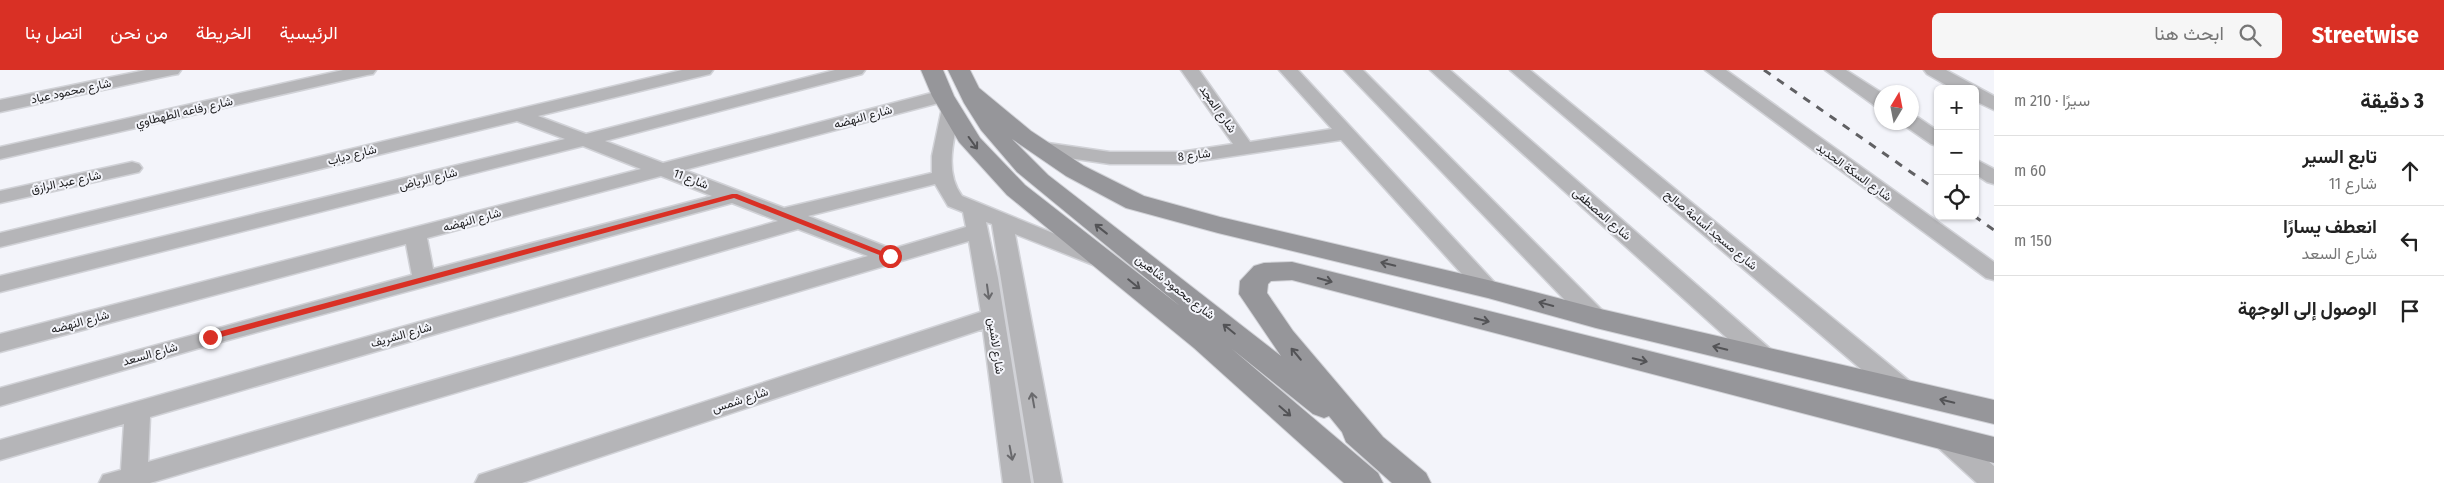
<!DOCTYPE html>
<html lang="ar">
<head>
<meta charset="utf-8">
<style>
  :root { --surface:#fff; --page:#f6f6f6; --text:#222; --muted:#767676; --line:#e0e0e0; --accent:#d93025 }
  body { margin:0; font-family:"Fira Sans Condensed",Vazirmatn,sans-serif; background:var(--page); color:var(--text); direction:rtl }
  .controls { position:absolute; right:15px; top:15px; display:grid; overflow:hidden; border-radius:8px; box-shadow:0 1px 4px #0004 }
  .controls button { width:45px; height:45px; display:grid; place-items:center; padding:0; border:0; border-bottom:1px solid var(--line); background:var(--surface); color:var(--text); font:25px sans-serif }
  .compass { position:absolute; left:1874px; top:15px; width:45px; height:45px; border-radius:50%; background:var(--surface); box-shadow:0 1px 4px #0004; rotate:10deg }
  .stop { position:absolute; width:15px; height:15px; margin:-11px; border:4px solid #d93025; border-radius:50%; background:#fff }
  .stop.end { background:#d93025; border-color:#fff; box-shadow:0 1px 5px #0008 }
  .list { margin:0; padding:0; list-style:none }
  h2 { display:flex; justify-content:space-between; align-items:center; height:65px; margin:0; padding:0 20px; font-size:21px }
  h2 small { font-size:16px; font-weight:400; color:var(--muted) }
  .list li { display:grid; grid-template-columns:32px 1fr auto; gap:15px; align-items:center; box-sizing:border-box; height:70px; padding:0 20px; border-top:1px solid var(--line) }
  .list b { display:block; font-size:19px; white-space:nowrap }
  .list p { margin:0; font-size:16px; white-space:nowrap; color:var(--muted) }
  .list em { font-size:16px; font-style:normal; color:var(--muted) }
  .icon { flex:none; width:28px; height:28px; fill:none; stroke:currentColor; stroke-width:2; stroke-linecap:round; stroke-linejoin:round }
  .map { position:relative; flex:none; width:1994px; height:413px; overflow:hidden; direction:ltr }
  header { display:flex; align-items:center; gap:30px; box-sizing:border-box; height:70px; padding:0 25px; background:var(--accent); color:#fff }
  header strong { font-size:24px }
  nav { display:flex; gap:28px; margin-inline-start:auto; font-size:18px }
  .search { width:350px; height:45px; background:var(--page); display:flex; align-items:center; gap:12px; box-sizing:border-box; padding:0 18px; border-radius:8px; color:var(--muted); font-size:19px }
  main { display:flex }
  aside { flex:1; background:var(--surface) }
  .map>svg:first-child { display:block }
  .lines { fill:none; stroke-linecap:round; stroke-linejoin:round }
  .street-casing { stroke:#d1d2d7; stroke-width:3 }
  .secondary-casing { stroke:#d1d2d7; stroke-width:2 }
  .street { fill:#b5b5b8; fill-rule:evenodd }
  .secondary { fill:#96969a; fill-rule:evenodd }
  .rail { stroke:#606063; stroke-width:3; stroke-dasharray:8 8; stroke-linecap:butt }
  .oneway { stroke:#535356 }
  .oneway2 { stroke:#69696c }
  .route { fill:#d93025 }
  .labels { text-anchor:middle; dominant-baseline:central; stroke-width:4; stroke-linejoin:round; paint-order:stroke }
  .street-label { font-size:12px; fill:#1d1d1f; stroke:#f3f4fa }
</style>
</head>
<body>
<header>
<strong>Streetwise</strong>
<div class="search"><svg class="icon" aria-label="search" viewBox="0 0 24 24"><circle cx="10" cy="10" r="6"/><path d="M15 15l6 6"/></svg>ابحث هنا</div>
<nav><a>الرئيسية</a><a>الخريطة</a><a>من نحن</a><a>اتصل بنا</a></nav>
</header>
<main>
<aside>
<h2>3 دقيقة<small>سيرًا · 210 m</small></h2>
<ul class="list">
<li><svg class="icon" aria-label="ahead" viewBox="0 0 24 24"><path d="M12 20V5M6 11l6-6 6 6"/></svg><div><b>تابع السير</b><p>شارع 11</p></div><em>60 m</em></li>
<li><svg class="icon" aria-label="left" viewBox="0 0 24 24"><path d="M17 20v-9H6M10 6l-5 5 5 5"/></svg><div><b>انعطف يسارًا</b><p>شارع السعد</p></div><em>150 m</em></li>
<li><svg class="icon" aria-label="arrive" viewBox="0 0 24 24"><path d="M6 21V4h12l-3 4 3 4H6"/></svg><div><b>الوصول إلى الوجهة</b></div></li>
</ul>
</aside>
<div class="map">
<svg width="1994" height="413" viewBox="0 0 1994 413">
  <rect width="100%" height="100%" fill="#f3f4fa"/>
  <g class="lines">
    <defs>
      <path id="street" d="M 146,0 L 181,0 L 178,4 L 172,5 L 0,42 L 0,30 Z
        M 343,0 L 376,0 L 373,4 L 367,5 L 0,89 L 0,77 Z
        M 682,0 L 713,0 L 710,4 L 538,46 L 586,64 L 835,0 L 865,0 L 862,4 L 605,71 L 663,93 L 943,20 L 950,22 L 952,26 L 950,30 L 684,100 L 784,138 L 932,103 L 932,86 L 942,38 L 944,34 L 958,34 L 960,38 C 955,67 943,100 962,126 L 1109,186 L 1112,191 L 1109,196 L 1101,198 L 1015,164 L 1062,413 L 1034,413 L 992,154 L 986,152 L 998,208 L 1031,413 L 1003,413 L 983,259 L 522,413 L 475,413 L 479,405 L 981,242 L 969,171 L 150,413 L 99,413 L 103,405 L 121,400 L 124,354 L 0,390 L 0,370 L 778,151 L 732,133 L 210,275 L 0,336 L 0,318 L 412,205 L 406,174 L 0,282 L 0,264 L 641,99 L 583,76 L 0,222 L 0,206 L 565,69 L 517,51 L 0,177 L 0,163 ZM 661,106 L 712,126 L 433,199 L 427,168 ZM 935,114 L 948,136 L 963,142 L 966,157 L 892,179 L 808,146 ZM 798,159 L 868,186 L 148,392 L 150,347 Z
        M 1181,0 L 1199,0 L 1250,72 L 1332,59 L 1279,0 L 1298,0 L 1496,214 L 1499,219 L 1496,224 L 1488,227 L 1480,224 L 1341,70 L 1180,94 L 1110,94 L 1041,84 L 1034,82 L 1031,78 L 1034,74 L 1041,72 L 1110,82 L 1180,82 L 1233,74 Z
        M 1344,0 L 1363,0 L 1604,242 L 1608,248 L 1604,254 L 1596,256 L 1588,254 Z
        M 1430,0 L 1450,0 L 1775,283 L 1778,289 L 1775,295 L 1766,298 L 1757,295 Z
        M 1510,0 L 1530,0 L 1913,314 L 1917,321 L 1913,328 L 1904,330 L 1895,328 Z
        M 1705,0 L 1726,0 L 1994,192 L 1994,210 L 1986,208 Z
        M 1825,0 L 1846,0 L 1882,23 L 1882,37 L 1875,36 Z
        M 1924,0 L 1946,0 L 1994,26 L 1994,40 L 1975,31 L 1975,19 L 1953,19 L 1927,4 Z
        M 1912,46 L 1919,48 L 1938,61 L 1938,76 L 1931,74 L 1905,56 L 1903,52 L 1912,52 Z
        M 1975,89 L 1994,99 L 1994,114 L 1987,112 L 1975,104 Z
        M 132,92 L 139,94 L 142,98 L 139,102 L 0,133 L 0,121 Z
        M 1943,357 L 1952,360 L 1994,396 L 1994,413 L 1977,413 L 1934,374 L 1930,367 L 1934,360 Z"/>
      <path id="secondary" d="M 921,0 L 943,0 L 954,26 L 980,68 L 1025,115 L 1180,236 L 1017,102 L 981,60 L 964,33 L 948,0 L 970,0 L 979,18 L 1031,61 L 1084,96 L 1144,126 L 1220,147 L 1488,210 L 1596,238 L 1994,330 L 1994,354 L 1596,258 L 1488,228 L 1218,163 L 1126,138 L 1066,106 L 1012,69 L 1048,105 L 1281,286 L 1239,224 L 1240,211 L 1254,196 L 1264,193 L 1292,192 L 1994,367 L 1994,393 L 1292,210 L 1271,211 L 1268,214 L 1267,223 L 1293,261 L 1383,367 L 1426,403 L 1431,413 L 1392,413 L 1346,372 L 1342,362 L 1329,346 L 1324,348 L 1313,344 L 1232,279 L 1378,403 L 1383,413 L 1344,413 L 1194,278 L 1007,125 L 959,72 L 932,26 Z"/>
    </defs>
    <use href="#street" class="street-casing"/>
    <use href="#secondary" class="secondary-casing"/>
    <use href="#street" class="street"/>
    <use href="#secondary" class="secondary"/>
    <path class="rail" d="M 1764,0 L 1938,121
      M 1974,146 L 1994,160"/>
  </g>
  <defs><path id="oneway-shaft" d="M-6 0H5M1.5-3L5.5 0L1.5 3" fill="none" stroke-width="1.6" stroke-linecap="round" stroke-linejoin="round" transform="scale(1.25)"/></defs>
  <g class="oneway">
    <use href="#oneway-shaft" transform="translate(973 73) rotate(54)"/>
    <use href="#oneway-shaft" transform="translate(1101 159) rotate(-142)"/>
    <use href="#oneway-shaft" transform="translate(1388 194) rotate(-166)"/>
    <use href="#oneway-shaft" transform="translate(1325 210) rotate(16)"/>
    <use href="#oneway-shaft" transform="translate(1134 214) rotate(39)"/>
    <use href="#oneway-shaft" transform="translate(1546 234) rotate(-165)"/>
    <use href="#oneway-shaft" transform="translate(1482 250) rotate(14)"/>
    <use href="#oneway-shaft" transform="translate(1229 259) rotate(-141)"/>
    <use href="#oneway-shaft" transform="translate(1720 278) rotate(-166)"/>
    <use href="#oneway-shaft" transform="translate(1296 284) rotate(-130)"/>
    <use href="#oneway-shaft" transform="translate(1640 290) rotate(14)"/>
    <use href="#oneway-shaft" transform="translate(1947 331) rotate(-167)"/>
    <use href="#oneway-shaft" transform="translate(1285 341) rotate(41)"/>
  </g>
  <g class="oneway2">
    <use href="#oneway-shaft" transform="translate(988 222) rotate(82)"/>
    <use href="#oneway-shaft" transform="translate(1033 330) rotate(-100)"/>
    <use href="#oneway-shaft" transform="translate(1011 383) rotate(79)"/>
  </g>
  <path class="route" d="M 732,124 L 737,124 L 894,186 L 887,188 L 734,128 L 210,270 L 206,267 L 210,264 Z"/>
  <g class="labels">
    <g class="street-label">
      <text transform="translate(71 21) rotate(-12)">شارع محمود عياد</text>
      <text transform="translate(1218 39) rotate(55)">شارع المجد</text>
      <text transform="translate(184 42) rotate(-13)">شارع رفاعه الطهطاوي</text>
      <text transform="translate(863 47) rotate(-15)">شارع النهضه</text>
      <text transform="translate(352 85) rotate(-14)">شارع دياب</text>
      <text transform="translate(1194 85) rotate(-7)">شارع 8</text>
      <text transform="translate(1854 102) rotate(36)">شارع السكة الحديد</text>
      <text transform="translate(428 109) rotate(-14)">شارع الرياض</text>
      <text transform="translate(691 109) rotate(21)">شارع 11</text>
      <text transform="translate(66 112) rotate(-12)">شارع عبد الرازق</text>
      <text transform="translate(1602 144) rotate(41)">شارع المصطفى</text>
      <text transform="translate(472 150) rotate(-15)">شارع النهضه</text>
      <text transform="translate(1711 160) rotate(40)">شارع مسجد أسامة صالح</text>
      <text transform="translate(1175 217) rotate(38)">شارع محمود شاهين</text>
      <text transform="translate(80 252) rotate(-15)">شارع النهضه</text>
      <text transform="translate(401 265) rotate(-16)">شارع الشريف</text>
      <text transform="translate(996 276) rotate(82)">شارع لاشين</text>
      <text transform="translate(150 284) rotate(-16)">شارع السعد</text>
      <text transform="translate(740 330) rotate(-18)">شارع شمس</text>
    </g>
  </g>
</svg>
<div class="controls">
<button>+</button>
<button>−</button>
<button><svg class="icon" aria-label="locate" viewBox="0 0 24 24"><circle cx="12" cy="12" r="6"/><path d="M12 2v4M12 18v4M2 12h4M18 12h4"/></svg></button>
</div>
<svg class="compass" viewBox="-18 -18 36 36"><path d="M0-13l5 13h-10z" fill="#e53935"/><path d="M0 13l5-13h-10z" fill="#767676"/></svg>
<div class="stop" style="left:890px;top:186px"></div>
<div class="stop end" style="left:210px;top:267px"></div>
</div>
</main>
</body>
</html>
